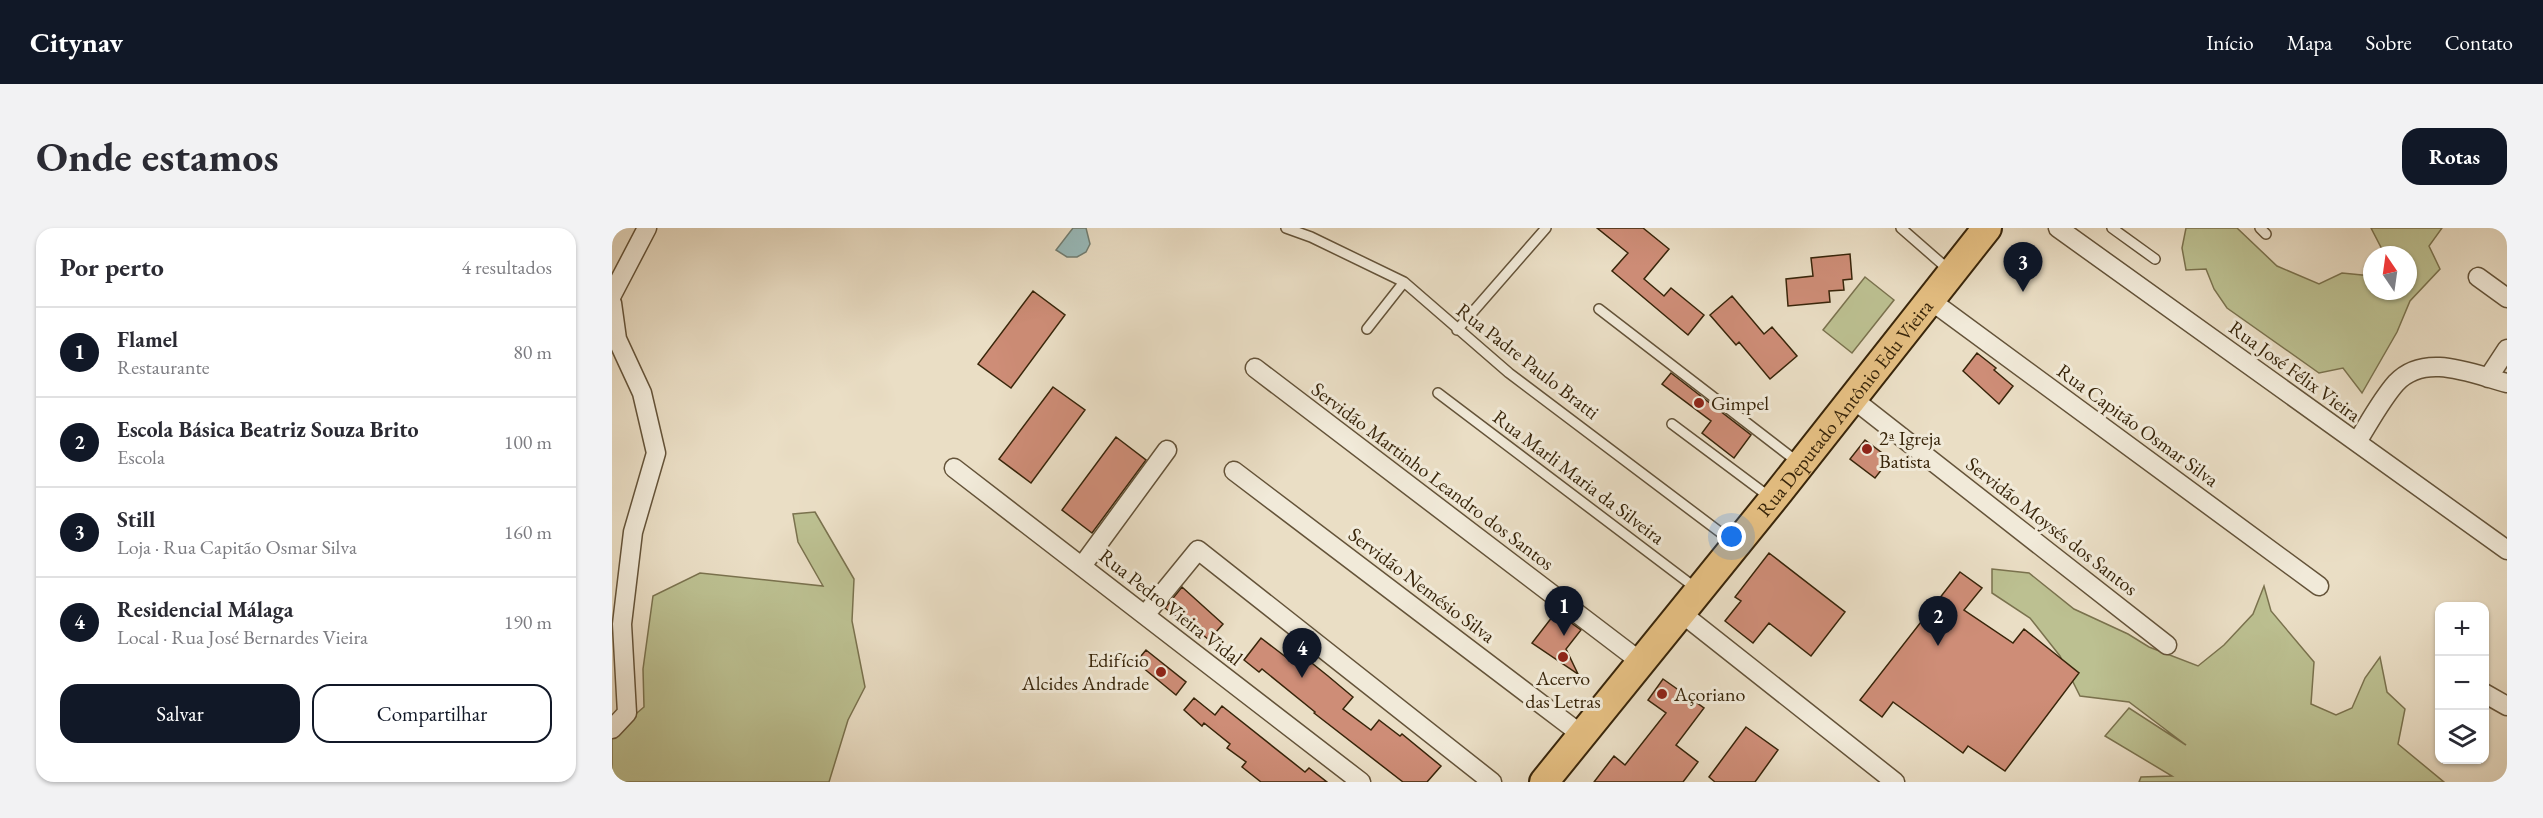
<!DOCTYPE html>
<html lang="pt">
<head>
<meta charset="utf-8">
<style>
  :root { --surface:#fff; --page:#f2f2f3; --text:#2b2b33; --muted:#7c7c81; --line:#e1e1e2; --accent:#111827 }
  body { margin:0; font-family:"EB Garamond",serif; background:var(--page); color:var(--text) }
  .controls { position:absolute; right:18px; bottom:18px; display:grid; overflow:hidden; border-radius:12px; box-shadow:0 2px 4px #0004 }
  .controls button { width:54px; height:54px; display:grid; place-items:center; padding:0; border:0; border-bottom:2px solid var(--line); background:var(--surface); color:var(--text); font:30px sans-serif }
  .compass { position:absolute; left:1751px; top:18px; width:54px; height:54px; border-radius:50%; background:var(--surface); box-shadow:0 2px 4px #0004; rotate:347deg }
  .you { position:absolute; left:1120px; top:309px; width:21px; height:21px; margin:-15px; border:4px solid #fff; border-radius:50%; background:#1a73e8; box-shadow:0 0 0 9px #1a73e833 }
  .badge { display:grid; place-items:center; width:39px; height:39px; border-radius:50%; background:var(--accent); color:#fff; font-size:20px; font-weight:700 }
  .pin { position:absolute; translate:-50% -50px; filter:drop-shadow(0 2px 3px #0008) }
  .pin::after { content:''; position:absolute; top:32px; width:21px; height:18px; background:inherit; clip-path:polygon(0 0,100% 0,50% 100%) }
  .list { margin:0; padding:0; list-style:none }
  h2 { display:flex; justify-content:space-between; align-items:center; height:78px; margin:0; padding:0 24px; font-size:26px }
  h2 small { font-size:20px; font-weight:400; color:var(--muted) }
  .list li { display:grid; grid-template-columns:39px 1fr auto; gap:18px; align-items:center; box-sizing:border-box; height:90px; padding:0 24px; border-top:2px solid var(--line) }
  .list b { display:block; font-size:22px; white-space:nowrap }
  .list p { margin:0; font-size:20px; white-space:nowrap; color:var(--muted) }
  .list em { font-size:20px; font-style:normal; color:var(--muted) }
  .actions { display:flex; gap:12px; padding:18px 24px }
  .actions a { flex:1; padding:14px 0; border:2px solid var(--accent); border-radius:18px; text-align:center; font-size:21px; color:var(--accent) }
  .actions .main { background:var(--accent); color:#fff }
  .icon { flex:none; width:33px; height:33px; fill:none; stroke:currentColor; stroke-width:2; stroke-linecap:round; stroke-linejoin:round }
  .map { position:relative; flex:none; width:1895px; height:554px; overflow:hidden; border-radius:18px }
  header { display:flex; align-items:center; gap:36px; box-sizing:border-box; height:84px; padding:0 30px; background:var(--accent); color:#fff }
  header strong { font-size:28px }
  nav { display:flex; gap:33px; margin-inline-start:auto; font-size:21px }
  .intro { display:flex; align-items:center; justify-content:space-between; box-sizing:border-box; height:144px; padding:0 36px }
  h1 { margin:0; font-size:42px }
  .button { padding:15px 27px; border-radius:18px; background:var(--accent); color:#fff; font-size:21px; font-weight:700 }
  main { display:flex; gap:36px; padding:0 36px }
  aside { flex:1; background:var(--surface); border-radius:18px; box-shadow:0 2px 4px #0004 }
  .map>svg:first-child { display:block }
  .green { fill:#bcc091; stroke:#7a724e; stroke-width:1.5 }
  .water { fill:#9bb; stroke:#727f74; stroke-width:1.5 }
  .building { fill:#ce8d77; stroke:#38250a; stroke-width:1.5 }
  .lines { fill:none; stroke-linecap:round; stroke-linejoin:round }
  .lane-casing { stroke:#645339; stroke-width:12 }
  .street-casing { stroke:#645339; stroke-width:21 }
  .primary-casing { stroke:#38250a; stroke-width:32 }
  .lane { stroke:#f1ead9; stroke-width:9 }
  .street { stroke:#f1ead9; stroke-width:18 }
  .primary { stroke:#e5bf82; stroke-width:28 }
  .poi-dot { fill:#8f2418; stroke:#f1ead9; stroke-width:2 }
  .labels { text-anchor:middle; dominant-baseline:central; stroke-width:6; stroke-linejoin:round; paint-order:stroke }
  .street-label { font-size:20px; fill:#38250a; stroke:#f1ead9 }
  .poi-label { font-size:20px; fill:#38250a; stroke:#f1ead9; text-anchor:start }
</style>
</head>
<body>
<header>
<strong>Citynav</strong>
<nav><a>Início</a><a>Mapa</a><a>Sobre</a><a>Contato</a></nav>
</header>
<div class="intro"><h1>Onde estamos</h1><a class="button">Rotas</a></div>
<main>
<aside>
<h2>Por perto<small>4 resultados</small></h2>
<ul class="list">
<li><span class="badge">1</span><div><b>Flamel</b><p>Restaurante</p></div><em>80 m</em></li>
<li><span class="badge">2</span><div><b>Escola Básica Beatriz Souza Brito</b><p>Escola</p></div><em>100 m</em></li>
<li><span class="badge">3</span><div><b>Still</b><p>Loja · Rua Capitão Osmar Silva</p></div><em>160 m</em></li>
<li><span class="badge">4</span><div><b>Residencial Málaga</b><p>Local · Rua José Bernardes Vieira</p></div><em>190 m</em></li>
</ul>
<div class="actions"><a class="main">Salvar</a><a>Compartilhar</a></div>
</aside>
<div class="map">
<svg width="1895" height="554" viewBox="0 0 1895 554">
  <rect width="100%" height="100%" fill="#eadec5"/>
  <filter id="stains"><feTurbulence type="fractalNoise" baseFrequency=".00333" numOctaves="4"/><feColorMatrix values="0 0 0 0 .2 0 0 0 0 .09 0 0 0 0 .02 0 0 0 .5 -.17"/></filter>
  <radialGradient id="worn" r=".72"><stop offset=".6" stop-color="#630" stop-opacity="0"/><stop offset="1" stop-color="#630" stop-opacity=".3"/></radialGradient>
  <path class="green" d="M 1574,0 L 1625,0 L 1665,38 L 1707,56 L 1730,45 L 1760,48 L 1760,63 L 1796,63 L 1796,27 L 1773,27 L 1759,0 L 1830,0 L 1817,18 L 1828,41 L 1798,73 L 1785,104 L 1750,165 L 1731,140 L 1707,145 L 1615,80 L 1602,61 L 1594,41 L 1574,42 L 1570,20 Z
    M 1253,49 L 1282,72 L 1240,125 L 1211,102 Z
    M 203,284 L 242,351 L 240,393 L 253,459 L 236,492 L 217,554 L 0,554 L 0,506 L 32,479 L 31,441 L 41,368 L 88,345 L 211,358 L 186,314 L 181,286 Z
    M 1380,341 L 1417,345 L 1462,381 L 1516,406 L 1537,419 L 1586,438 L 1612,417 L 1641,386 L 1652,358 L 1659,383 L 1702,434 L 1699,476 L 1724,487 L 1740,480 L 1753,450 L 1768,429 L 1775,464 L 1793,481 L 1786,516 L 1832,554 L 1527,554 L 1529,549 L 1560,548 L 1493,508 L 1517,480 L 1574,517 L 1517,474 L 1468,468 L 1448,428 L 1418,390 L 1380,365 Z"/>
  <path class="water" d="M 461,0 L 474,0 L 478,16 L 474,24 L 465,29 L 455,29 L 444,22 Z"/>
  <path class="building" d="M 985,0 L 1031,0 L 1057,21 L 1032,51 L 1052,68 L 1059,60 L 1092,87 L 1076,107 L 1000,43 L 1016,25 Z
    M 1238,26 L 1240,51 L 1231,52 L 1232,62 L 1217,63 L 1218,74 L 1176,78 L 1174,51 L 1201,48 L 1199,30 Z
    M 421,63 L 453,87 L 399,160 L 366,136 Z
    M 1120,68 L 1152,106 L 1160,99 L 1185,128 L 1158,151 L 1127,114 L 1124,117 L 1098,87 Z
    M 1365,125 L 1384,140 L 1382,142 L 1401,158 L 1387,176 L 1351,143 Z
    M 1059,145 L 1139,207 L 1122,230 L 1090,205 L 1099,193 L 1050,156 Z
    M 441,159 L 473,182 L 419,255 L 387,231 Z
    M 504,209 L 534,232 L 480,305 L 450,282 Z
    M 1253,212 L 1278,231 L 1263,250 L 1238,231 Z
    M 1157,325 L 1233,384 L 1199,428 L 1157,395 L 1141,415 L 1113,393 L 1129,373 L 1123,369 Z
    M 1348,344 L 1370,360 L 1352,382 L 1401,415 L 1412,401 L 1467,445 L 1393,543 L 1356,518 L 1351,525 L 1281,474 L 1270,489 L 1248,472 Z
    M 570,359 L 611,396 L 597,412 L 573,392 L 571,394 L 553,380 Z
    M 944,384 L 969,402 L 954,421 L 966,446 L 920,415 Z
    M 649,410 L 679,433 L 686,424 L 716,448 L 741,469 L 731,481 L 759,502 L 767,492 L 788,508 L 790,506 L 829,538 L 815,554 L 791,554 L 702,485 L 703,484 L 650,441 L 647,444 L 632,432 Z
    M 534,422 L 574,454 L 564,467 L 524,434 Z
    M 1051,451 L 1092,480 L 1064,517 L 1086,534 L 1071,554 L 982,554 L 1002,528 L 1013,537 L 1054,485 L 1036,472 Z
    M 582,470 L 603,487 L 610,478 L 693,544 L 697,540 L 715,554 L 649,554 L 630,539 L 634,534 L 615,520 L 618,516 L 592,495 L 590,498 L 572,482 Z
    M 1134,499 L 1166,522 L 1143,554 L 1103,554 L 1097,549 Z"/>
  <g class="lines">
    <defs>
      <path id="lane" d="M 674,0 L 699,9 L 792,54 L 897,145 L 1121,314
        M 1289,0 L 1337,42
        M 1500,0 L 1543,31
        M 1648,0 L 1654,6
        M 987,81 L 1187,235
        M 755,101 L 792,54
        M 845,102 L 934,0
        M 826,165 L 1085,361
        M 1060,196 L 1159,270"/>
      <path id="street" d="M 1446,0 L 1895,322
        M 1866,49 L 1895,70
        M 0,67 L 35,0
        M 1318,72 L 1707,358
        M 0,75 L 5,111 L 30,165 L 44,225 L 21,304 L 10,396 L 15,485 L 0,501
        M 643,140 L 1029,434
        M 1876,150 L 1895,121
        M 1241,171 L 1555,417
        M 1745,214 C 1757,195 1769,172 1784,155 C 1813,124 1860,146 1895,155
        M 342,240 L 749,554
        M 622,243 L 970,507
        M 470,338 L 555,222
        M 1068,384 L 1283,554
        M 533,387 L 586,322 L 880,554
        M 1872,465 L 1895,478"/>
      <g id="primary">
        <path id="s1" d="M 932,554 L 1166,265 L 1375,0"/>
      </g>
    </defs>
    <use href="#lane" class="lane-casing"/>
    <use href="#street" class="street-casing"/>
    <use href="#primary" class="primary-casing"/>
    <use href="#lane" class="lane"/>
    <use href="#street" class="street"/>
    <use href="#primary" class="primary"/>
  </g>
  <g class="poi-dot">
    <circle cx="1087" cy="175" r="6"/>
    <circle cx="1255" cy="221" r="6"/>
    <circle cx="951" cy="429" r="6"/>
    <circle cx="549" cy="444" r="6"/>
    <circle cx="1050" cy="466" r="6"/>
  </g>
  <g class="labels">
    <g class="street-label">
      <text transform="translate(916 133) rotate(38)">Rua Padre Paulo Bratti</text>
      <text transform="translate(1683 143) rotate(36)">Rua José Félix Vieira</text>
      <text stroke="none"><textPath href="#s1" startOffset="480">Rua Deputado Antônio Edu Vieira</textPath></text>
      <text transform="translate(1526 197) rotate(36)">Rua Capitão Osmar Silva</text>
      <text transform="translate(821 248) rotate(37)">Servidão Martinho Leandro dos Santos</text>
      <text transform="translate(967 249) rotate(37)">Rua Marli Maria da Silveira</text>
      <text transform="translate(1440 298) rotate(38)">Servidão Moysés dos Santos</text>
      <text transform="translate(810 357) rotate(37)">Servidão Nemésio Silva</text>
      <text transform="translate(559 379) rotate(38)">Rua Pedro Vieira Vidal</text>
    </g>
    <g class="poi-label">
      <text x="1099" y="175">Gimpel</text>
      <text x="1267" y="210">2ª Igreja<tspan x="1267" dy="23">Batista</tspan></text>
      <text x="537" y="432" text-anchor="end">Edifício<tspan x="537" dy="23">Alcides Andrade</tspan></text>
      <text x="951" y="450" text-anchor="middle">Acervo<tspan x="951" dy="23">das Letras</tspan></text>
      <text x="1062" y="466">Açoriano</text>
    </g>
  </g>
  <rect width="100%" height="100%" filter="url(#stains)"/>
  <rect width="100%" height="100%" fill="url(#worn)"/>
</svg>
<div class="controls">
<button>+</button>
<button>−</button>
<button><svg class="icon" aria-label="layers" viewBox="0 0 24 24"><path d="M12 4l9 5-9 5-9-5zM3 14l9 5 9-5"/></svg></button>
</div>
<svg class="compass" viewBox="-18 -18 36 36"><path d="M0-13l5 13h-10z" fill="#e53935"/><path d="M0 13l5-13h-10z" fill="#7c7c81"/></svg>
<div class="you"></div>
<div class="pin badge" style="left:952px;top:408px">1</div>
<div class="pin badge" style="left:1326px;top:418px">2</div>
<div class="pin badge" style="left:1411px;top:64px">3</div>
<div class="pin badge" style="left:690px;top:450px">4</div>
</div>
</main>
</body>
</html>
